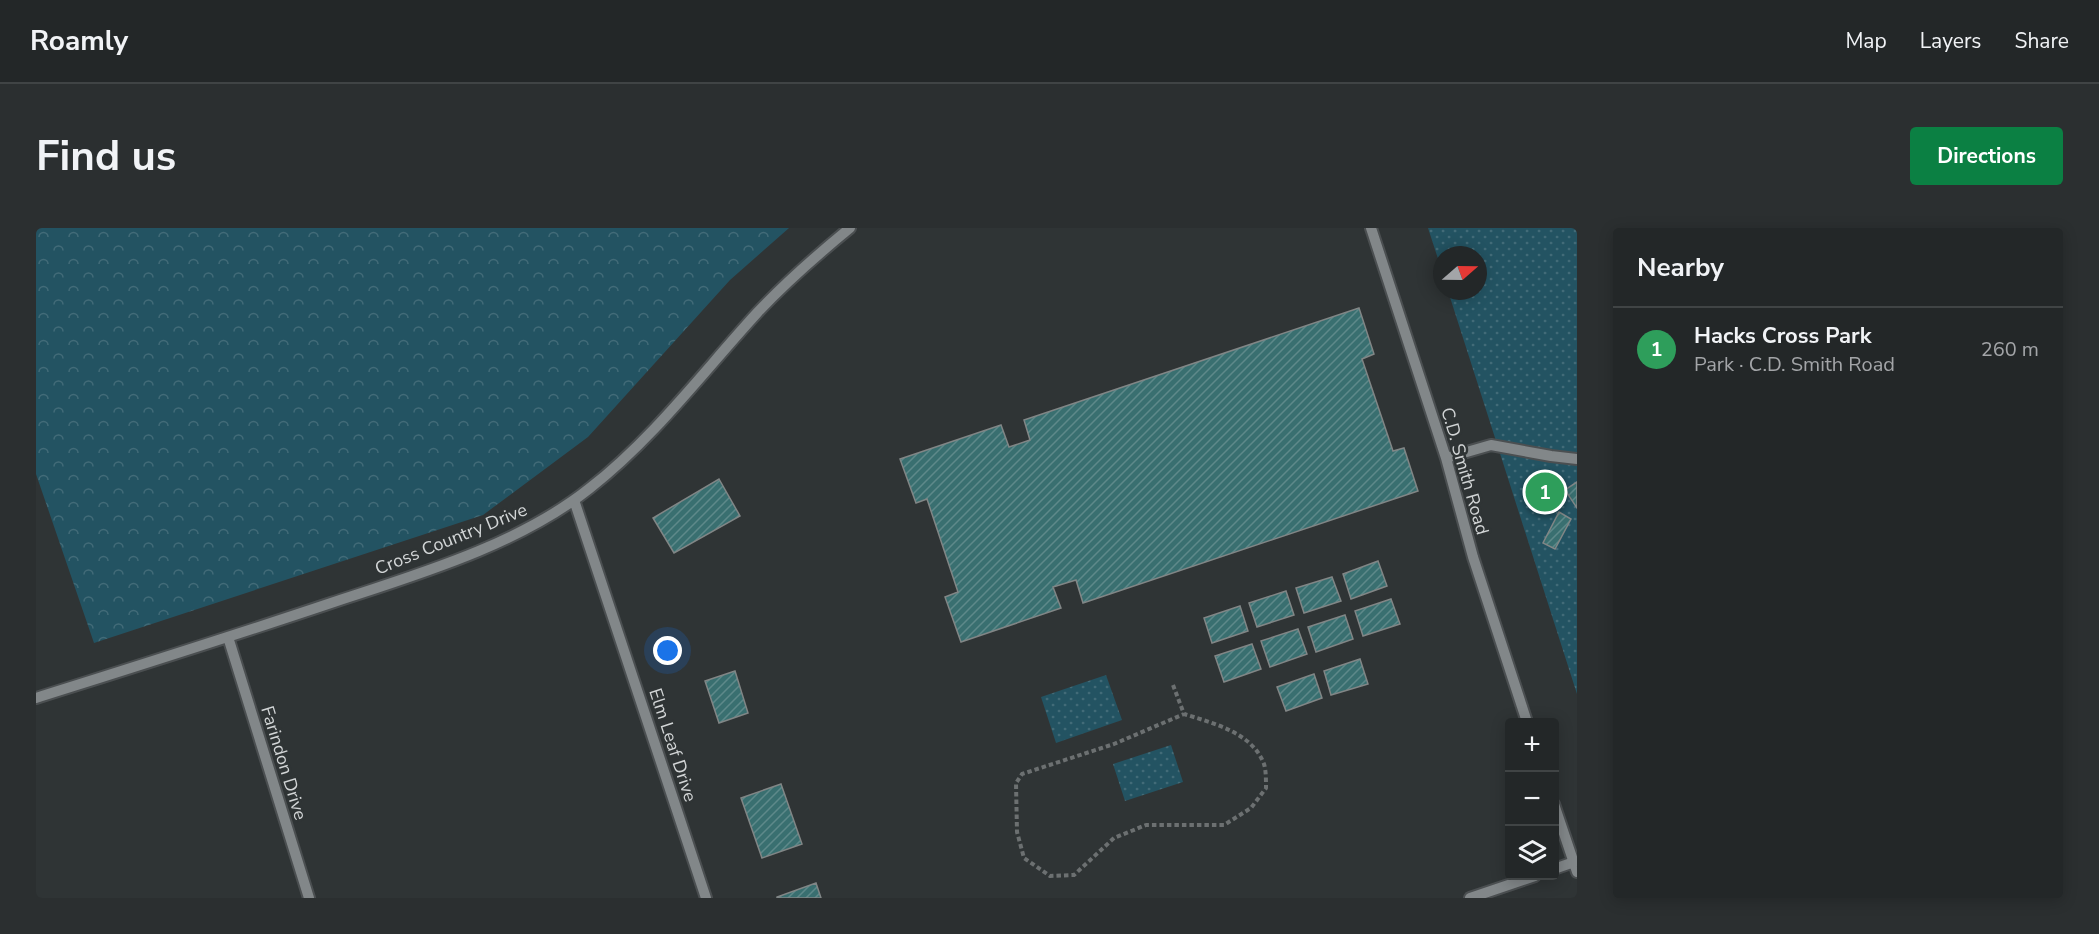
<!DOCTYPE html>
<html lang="en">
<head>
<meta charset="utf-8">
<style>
  :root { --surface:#232728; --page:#2b2f30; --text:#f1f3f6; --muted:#a3a5a8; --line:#404445; --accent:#0b8043 }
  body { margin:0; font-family:"Nunito Sans",sans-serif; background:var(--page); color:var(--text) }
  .controls { position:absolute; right:18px; bottom:18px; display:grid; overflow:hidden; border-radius:6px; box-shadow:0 3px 15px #0003 }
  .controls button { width:54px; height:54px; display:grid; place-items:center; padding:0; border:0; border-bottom:2px solid var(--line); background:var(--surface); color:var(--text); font:30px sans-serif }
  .compass { position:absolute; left:1397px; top:18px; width:54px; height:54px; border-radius:50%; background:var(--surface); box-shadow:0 3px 15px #0003; rotate:70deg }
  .you { position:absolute; left:632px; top:423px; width:21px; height:21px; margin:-15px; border:4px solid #fff; border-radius:50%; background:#1a73e8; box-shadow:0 0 0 9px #1a73e833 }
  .badge { display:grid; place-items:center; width:39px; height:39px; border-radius:50%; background:var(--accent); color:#fff; font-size:20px; font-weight:700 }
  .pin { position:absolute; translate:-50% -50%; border:3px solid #fff; box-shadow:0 2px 6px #0006 }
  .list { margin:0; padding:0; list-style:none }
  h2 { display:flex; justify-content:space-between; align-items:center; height:78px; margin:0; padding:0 24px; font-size:26px }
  h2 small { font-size:20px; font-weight:400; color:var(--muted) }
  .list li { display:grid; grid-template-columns:39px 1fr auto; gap:18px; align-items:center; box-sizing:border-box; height:84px; padding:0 24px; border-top:2px solid var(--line) }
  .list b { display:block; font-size:22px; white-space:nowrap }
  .list p { margin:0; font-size:20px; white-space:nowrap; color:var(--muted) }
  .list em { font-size:20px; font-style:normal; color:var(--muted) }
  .icon { flex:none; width:33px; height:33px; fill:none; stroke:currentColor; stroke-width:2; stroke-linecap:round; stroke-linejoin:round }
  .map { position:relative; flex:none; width:1541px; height:670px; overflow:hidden; border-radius:6px }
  header { display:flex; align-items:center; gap:36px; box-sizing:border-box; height:84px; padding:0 30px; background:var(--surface); border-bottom:2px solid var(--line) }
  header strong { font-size:28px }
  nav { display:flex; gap:33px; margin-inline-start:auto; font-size:21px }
  .intro { display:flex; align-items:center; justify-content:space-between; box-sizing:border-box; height:144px; padding:0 36px }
  h1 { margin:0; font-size:42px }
  .button { padding:15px 27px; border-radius:6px; background:var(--accent); color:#fff; font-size:21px; font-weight:700 }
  main { display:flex; gap:36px; padding:0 36px }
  aside { flex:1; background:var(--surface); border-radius:6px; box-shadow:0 3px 15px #0003 }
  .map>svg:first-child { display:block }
  .forest { fill:url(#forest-crowns) }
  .park { fill:url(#park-dots) }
  .building { fill:url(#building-hatch); stroke:#818686; stroke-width:1.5 }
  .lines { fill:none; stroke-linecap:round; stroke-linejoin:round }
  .minor-casing { stroke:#4b4f51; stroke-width:14 }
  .path { stroke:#6c7071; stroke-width:4; stroke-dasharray:4.5 3; stroke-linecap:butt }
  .minor { stroke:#828789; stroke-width:10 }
  .labels { text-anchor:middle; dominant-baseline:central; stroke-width:5; stroke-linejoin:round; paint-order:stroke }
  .street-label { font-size:18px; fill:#d2d5d6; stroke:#2f3435 }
</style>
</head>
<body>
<header>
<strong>Roamly</strong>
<nav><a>Map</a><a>Layers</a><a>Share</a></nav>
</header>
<div class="intro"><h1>Find us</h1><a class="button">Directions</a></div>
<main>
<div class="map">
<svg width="1541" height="670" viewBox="0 0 1541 670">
  <defs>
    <pattern id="forest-crowns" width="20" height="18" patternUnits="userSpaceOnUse" patternTransform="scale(1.5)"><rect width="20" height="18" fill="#235362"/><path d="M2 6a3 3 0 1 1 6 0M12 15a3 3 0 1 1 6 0" fill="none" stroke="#426b78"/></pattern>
    <pattern id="park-dots" width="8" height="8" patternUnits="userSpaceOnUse" patternTransform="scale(1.5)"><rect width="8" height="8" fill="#235362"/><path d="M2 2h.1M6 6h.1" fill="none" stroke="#426b78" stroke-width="1.8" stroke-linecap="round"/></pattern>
    <pattern id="building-hatch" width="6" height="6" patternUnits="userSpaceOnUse" patternTransform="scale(1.5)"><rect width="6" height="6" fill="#396f70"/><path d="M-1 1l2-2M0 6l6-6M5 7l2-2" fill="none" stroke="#5e898a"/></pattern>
  </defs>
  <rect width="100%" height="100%" fill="#2f3435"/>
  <path class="forest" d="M 0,0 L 753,0 L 694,52 L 552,209 L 447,287 L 58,415 L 0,246 Z"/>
  <path class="park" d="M 1392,0 L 1541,0 L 1541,466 L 1412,63 L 1442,63 L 1442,27 L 1406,27 L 1406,43 Z
    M 1070,447 L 1086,492 L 1020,515 L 1005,469 Z
    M 1135,517 L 1147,554 L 1089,573 L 1077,536 Z"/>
  <path class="building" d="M 1323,80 L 1338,126 L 1326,131 L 1357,223 L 1368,220 L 1382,263 L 1047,375 L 1040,352 L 1017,359 L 1025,380 L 925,414 L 909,369 L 922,364 L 891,271 L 880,275 L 864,231 L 965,197 L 973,219 L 994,212 L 988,192 Z
    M 683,251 L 704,288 L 638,325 L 617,290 Z
    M 1541,254 L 1541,280 L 1529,262 Z
    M 1523,284 L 1535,291 L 1519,321 L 1507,315 Z
    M 1342,333 L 1351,358 L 1315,371 L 1307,346 Z
    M 1296,349 L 1305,373 L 1268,385 L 1260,360 Z
    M 1250,363 L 1258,387 L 1221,399 L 1213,375 Z
    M 1355,371 L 1364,396 L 1327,408 L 1319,383 Z
    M 1204,378 L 1212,403 L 1176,415 L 1168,390 Z
    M 1309,387 L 1317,411 L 1280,424 L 1272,399 Z
    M 1262,401 L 1271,426 L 1234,439 L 1225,413 Z
    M 1216,416 L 1225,441 L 1188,454 L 1179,428 Z
    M 1324,431 L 1332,456 L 1295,467 L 1288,443 Z
    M 699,443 L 712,485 L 683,495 L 669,453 Z
    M 1278,446 L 1286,470 L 1250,483 L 1241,459 Z
    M 745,556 L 766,616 L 726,630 L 705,570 Z
    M 780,655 L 785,670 L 741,670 L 741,669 Z"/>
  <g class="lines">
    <defs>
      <path id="minor" d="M 1335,0 L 1410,230 L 1437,329 L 1491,494
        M 1410,230 L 1455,217 L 1515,228 L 1541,231
        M 538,272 L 670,670
        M 192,409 L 273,670
        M 0,470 C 98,439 197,408 295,375 C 380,347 483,317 554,260 C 618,210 667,144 721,85 C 750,54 781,27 814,0
        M 1518,576 L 1541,644
        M 1518,641 L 1538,634
        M 1434,670 L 1499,648"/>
    </defs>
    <use href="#minor" class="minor-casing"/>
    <path class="path" d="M 1137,457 L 1148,486 C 1176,495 1216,504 1228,536 C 1230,542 1230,552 1230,560 L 1215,580 L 1188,597 L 1110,597 L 1078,610 L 1038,647 L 1014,648 L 988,630 L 981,604 L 980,555 L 986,546 L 1078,516 L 1148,486"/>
    <use href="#minor" class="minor"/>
  </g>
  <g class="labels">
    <g class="street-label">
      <text transform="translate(1429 243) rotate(74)">C.D. Smith Road</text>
      <text transform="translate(415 311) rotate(-22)">Cross Country Drive</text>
      <text transform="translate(637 517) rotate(72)">Elm Leaf Drive</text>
      <text transform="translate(248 535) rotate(73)">Farindon Drive</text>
    </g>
  </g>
</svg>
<div class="controls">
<button>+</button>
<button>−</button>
<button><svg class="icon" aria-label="layers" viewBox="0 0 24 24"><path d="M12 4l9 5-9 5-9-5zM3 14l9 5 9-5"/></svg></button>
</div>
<svg class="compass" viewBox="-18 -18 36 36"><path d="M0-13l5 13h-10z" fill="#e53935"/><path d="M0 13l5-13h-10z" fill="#a3a5a8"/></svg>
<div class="you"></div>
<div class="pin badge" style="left:1509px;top:264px;background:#2e9e5b">1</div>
</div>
<aside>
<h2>Nearby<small></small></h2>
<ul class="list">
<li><span class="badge" style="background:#2e9e5b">1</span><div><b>Hacks Cross Park</b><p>Park · C.D. Smith Road</p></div><em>260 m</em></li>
</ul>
</aside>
</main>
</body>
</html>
